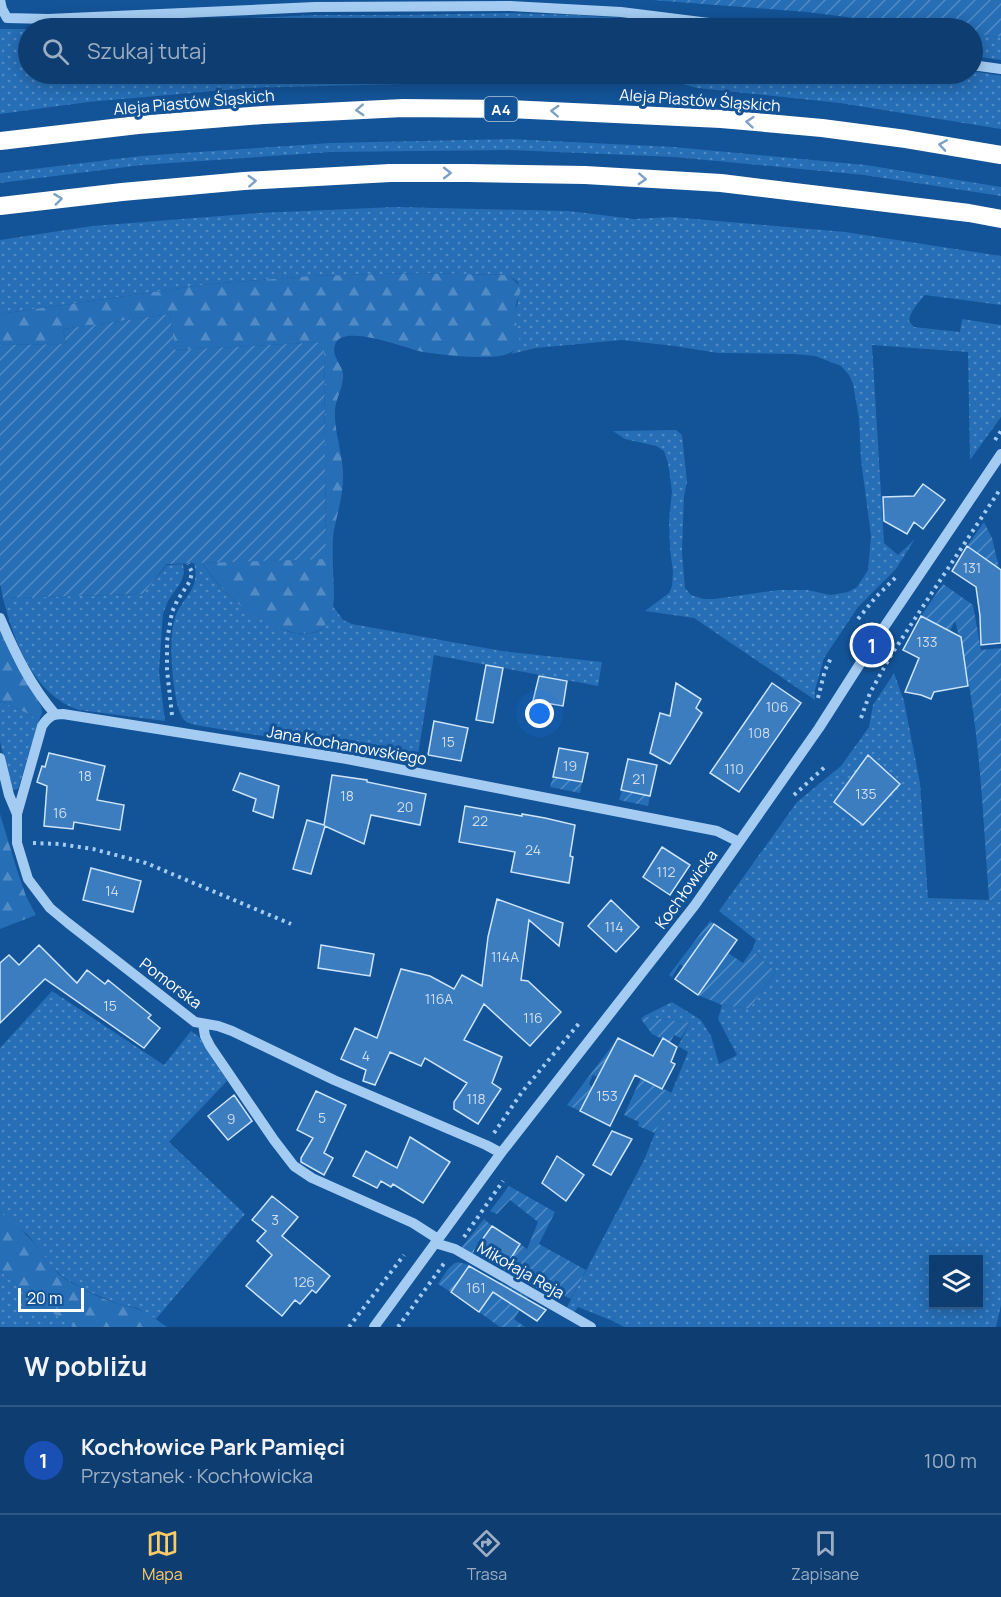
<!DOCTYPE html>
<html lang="pl">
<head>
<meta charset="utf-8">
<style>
  :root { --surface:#0e3e71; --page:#1c4979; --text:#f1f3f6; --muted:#9baec3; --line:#2e5784; --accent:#ffcb66 }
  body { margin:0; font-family:Manrope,sans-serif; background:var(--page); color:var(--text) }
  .controls { position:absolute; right:18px; bottom:18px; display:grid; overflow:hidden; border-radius:0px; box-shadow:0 3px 15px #0003 }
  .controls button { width:54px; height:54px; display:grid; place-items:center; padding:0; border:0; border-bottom:2px solid var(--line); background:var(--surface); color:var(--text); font:30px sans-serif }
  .scale { position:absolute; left:18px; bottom:15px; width:66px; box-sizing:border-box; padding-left:6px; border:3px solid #fff; border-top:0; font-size:16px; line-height:21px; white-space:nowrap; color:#fff; -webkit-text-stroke:4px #135397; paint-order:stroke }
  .you { position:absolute; left:540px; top:714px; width:21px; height:21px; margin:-15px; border:4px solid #fff; border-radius:50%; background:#1a73e8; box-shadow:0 0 0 9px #1a73e833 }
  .badge { display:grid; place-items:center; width:39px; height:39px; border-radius:50%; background:var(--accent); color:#fff; font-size:20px; font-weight:700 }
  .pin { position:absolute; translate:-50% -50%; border:3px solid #fff; box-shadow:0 2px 6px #0006 }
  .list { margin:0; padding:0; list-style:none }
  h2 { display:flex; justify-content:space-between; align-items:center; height:78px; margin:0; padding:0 24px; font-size:26px }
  h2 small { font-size:20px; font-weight:400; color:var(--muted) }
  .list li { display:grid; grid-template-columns:39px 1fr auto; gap:18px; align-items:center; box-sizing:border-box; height:108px; padding:0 24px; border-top:2px solid var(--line) }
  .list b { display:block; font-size:22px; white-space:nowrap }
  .list p { margin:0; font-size:20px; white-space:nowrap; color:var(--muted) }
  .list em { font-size:20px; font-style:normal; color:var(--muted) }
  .icon { flex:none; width:33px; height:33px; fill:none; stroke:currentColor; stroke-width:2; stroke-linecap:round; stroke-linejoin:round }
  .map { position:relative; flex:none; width:1001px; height:1327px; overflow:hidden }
  .search { position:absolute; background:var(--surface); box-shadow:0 3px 15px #0003; left:18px; right:18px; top:18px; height:66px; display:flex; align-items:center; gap:15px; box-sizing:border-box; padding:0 21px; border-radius:33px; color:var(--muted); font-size:22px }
  .sheet { height:186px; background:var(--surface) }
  nav { display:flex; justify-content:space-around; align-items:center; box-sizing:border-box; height:84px; border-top:2px solid var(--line); background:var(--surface); font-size:16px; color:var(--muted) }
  nav a { display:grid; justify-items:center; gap:3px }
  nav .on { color:var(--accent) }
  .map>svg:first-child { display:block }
  .grass { fill:url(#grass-dots); fill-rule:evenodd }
  .forest { fill:url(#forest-firs) }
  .garden { fill:url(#garden-furrows) }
  .building { fill:#3c7dbf; stroke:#cce4fd; stroke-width:1.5 }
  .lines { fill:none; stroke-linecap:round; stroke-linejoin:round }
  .path { stroke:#a4ccf3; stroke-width:4; stroke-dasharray:3 4.5; stroke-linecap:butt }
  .minor { stroke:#a4ccf3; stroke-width:10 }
  .highway { stroke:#fff; stroke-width:18 }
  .oneway { stroke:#7da0c6 }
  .labels { text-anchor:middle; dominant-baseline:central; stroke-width:6; stroke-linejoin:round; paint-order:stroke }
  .number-label { font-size:14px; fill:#cedeef }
  .shield { fill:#135397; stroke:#b8cbe0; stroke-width:1.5 }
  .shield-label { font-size:15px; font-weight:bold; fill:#fff }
  .street-label { font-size:16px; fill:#fff; stroke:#135397 }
</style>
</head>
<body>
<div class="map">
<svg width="1001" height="1327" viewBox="0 0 1001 1327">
  <defs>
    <pattern id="grass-dots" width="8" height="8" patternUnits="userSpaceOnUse" patternTransform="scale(1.5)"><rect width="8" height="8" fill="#266eb6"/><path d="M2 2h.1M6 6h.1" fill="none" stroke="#518bc5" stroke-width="1.8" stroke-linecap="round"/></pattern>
    <pattern id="forest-firs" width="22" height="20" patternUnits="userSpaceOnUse" patternTransform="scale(1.5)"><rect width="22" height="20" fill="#266eb6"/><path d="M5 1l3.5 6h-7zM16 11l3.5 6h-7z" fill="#518bc5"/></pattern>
    <pattern id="garden-furrows" width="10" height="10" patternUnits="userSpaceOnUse" patternTransform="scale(1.5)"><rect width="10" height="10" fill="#266eb6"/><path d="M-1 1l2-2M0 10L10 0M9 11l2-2" fill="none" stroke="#518bc5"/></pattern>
  </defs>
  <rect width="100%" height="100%" fill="#135397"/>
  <path class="grass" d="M 508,13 L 574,15 L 622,18 L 700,28 L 29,28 L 316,15 L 400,15 Z
    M 0,29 L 28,29 L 28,74 L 972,74 L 973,71 L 1001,76 L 1001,129 L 840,103 L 697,88 L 651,75 L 633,74 L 576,84 L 444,83 L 248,88 L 88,102 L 0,114 Z
    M 972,34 L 1001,37 L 1001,60 L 973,56 Z
    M 510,139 L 674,147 L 866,165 L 1001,187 L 1001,196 L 864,175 L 674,157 L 510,150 L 331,152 L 142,165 L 0,183 L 0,173 L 141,156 L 330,143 Z
    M 395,207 L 569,211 L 634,219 L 672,217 L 845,232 L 1001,256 L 1001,305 L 925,295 C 918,303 911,310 909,321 L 914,327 L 960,332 L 962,319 L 1001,325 L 1001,417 L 970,460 L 968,352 L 872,345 L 884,543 L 898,555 L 915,539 L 896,569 L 858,607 L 824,658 L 815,690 L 815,700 L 694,618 L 645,611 L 669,593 L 672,586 L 673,572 L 670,549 L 669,520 L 672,491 L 668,463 L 664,451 L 656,446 L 625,439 L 613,431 L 676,430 L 682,435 L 687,482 L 684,496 L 682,552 L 685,588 L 691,595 L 704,599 L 714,599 L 779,590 L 808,590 L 830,595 L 848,592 L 857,587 L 868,570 L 871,536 L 861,460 L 859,418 L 853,384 L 849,375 L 841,366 L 815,356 L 794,354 L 718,353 L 674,346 L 622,340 L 536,348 L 511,354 C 527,338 513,329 515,312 C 516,302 515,312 518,302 C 519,296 518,289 518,282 L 508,275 L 417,273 L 310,276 L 209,284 L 0,314 L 0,240 L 92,226 L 258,213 Z
    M 194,563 L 202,563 C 220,591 245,613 276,626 C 286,631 295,635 307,634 C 316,633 325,629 329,620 C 331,616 332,610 333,606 L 343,620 L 352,624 L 502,651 L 602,662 L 598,686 L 434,655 L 417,761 L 195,725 C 188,723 184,722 181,715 C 172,696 168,637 175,618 C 182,596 201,591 194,563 Z
    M 183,564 L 184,573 L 181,582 L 168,601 L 163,614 L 162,627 L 159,672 L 165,721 L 79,710 C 33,695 14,641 3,598 L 143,594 L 167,565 Z
    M 894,673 L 904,701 L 920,783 L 928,898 L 989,900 L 1001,902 L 1001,1305 L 996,1327 L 624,1327 L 613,1321 L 578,1307 L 574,1312 L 567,1307 L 644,1160 L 688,1052 L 678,1046 L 690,1023 L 644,1016 L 672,1002 L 701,1020 L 711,1036 L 719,1064 L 737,1055 L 718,1019 L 722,1005 L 749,1009 L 776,972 L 752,950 L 756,940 L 719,911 L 797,802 L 841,766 L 869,727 L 873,705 ZM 934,1260 L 978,1260 L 978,1304 L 934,1304 Z
    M 0,701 L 31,715 L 38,723 L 18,789 L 14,790 L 10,786 L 0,741 Z
    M 52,991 L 164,1065 L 191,1031 L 199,1037 L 227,1081 L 169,1142 L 245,1214 L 156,1319 L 137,1308 L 118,1304 L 85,1290 L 63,1277 L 49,1264 L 43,1254 L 27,1234 L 16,1227 L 0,1212 L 0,1048 Z
    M 0,1271 L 37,1302 L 73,1327 L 0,1327 Z"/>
  <path class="forest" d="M 417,273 L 508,275 C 530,292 515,294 515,314 C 515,322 518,329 519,336 C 523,356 496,357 482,357 C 463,357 442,355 423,352 C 407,349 341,322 335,345 C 331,356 342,364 343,374 C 344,386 336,398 335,410 C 334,431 342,451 343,472 C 344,492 338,511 334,530 C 332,542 333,555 333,567 C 333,584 337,603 329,620 C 321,636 299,636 285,630 C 277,627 268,624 260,619 C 237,606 217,585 202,563 L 326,558 L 324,342 L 175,350 L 170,314 L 63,329 L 66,344 L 0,345 L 0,314 L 209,284 L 310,276 Z
    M 0,628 L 14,661 L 41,706 L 42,713 L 38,723 L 31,715 L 0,701 Z
    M 0,814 L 17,870 L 26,896 L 36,915 L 0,929 Z
    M 0,1212 C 11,1222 24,1231 34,1243 C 45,1254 51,1269 64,1278 C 80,1288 99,1298 118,1304 C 125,1306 133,1307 140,1310 C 150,1314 158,1321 167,1327 L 73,1327 L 37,1302 L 0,1271 Z"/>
  <path class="garden" d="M 652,0 L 1001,0 L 1001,37 L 973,34 L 972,28 L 934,28 L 807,12 Z
    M 170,314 L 175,350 L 324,342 L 326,559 L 167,564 L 143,594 L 3,598 L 0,583 L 0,345 L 66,344 L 63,329 Z
    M 984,522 L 992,538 L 999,568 L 1000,568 L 1001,571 L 995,569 L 992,564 L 967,546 Z
    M 943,584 L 973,605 L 981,650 L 1001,648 L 1001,902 L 989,900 C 982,807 980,712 955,621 L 950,631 L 921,616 Z
    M 553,777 L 582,782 L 580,793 L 550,787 Z
    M 622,790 L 650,796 L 648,806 L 619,800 Z
    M 710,921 L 714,924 L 684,967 L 680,964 L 672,977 L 669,975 Z
    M 752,950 L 776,972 L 749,1009 L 722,1005 L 698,995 L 728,953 L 743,963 Z
    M 644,1016 L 690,1023 L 681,1038 L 674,1035 L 670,1043 L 652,1034 L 641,1019 Z
    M 618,1038 L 598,1077 L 593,1075 L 589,1084 L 592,1087 L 580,1111 L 567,1105 Z
    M 641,1078 L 672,1093 L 655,1133 L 638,1126 L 639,1122 L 624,1115 Z
    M 509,1186 L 555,1212 L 539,1244 L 586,1270 L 571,1299 L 560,1294 L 555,1301 L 541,1294 L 546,1284 L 524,1270 L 518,1281 L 502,1272 L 520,1244 L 527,1249 L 538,1222 L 510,1200 L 497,1214 L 490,1211 Z
    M 484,1219 L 492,1226 L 472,1255 L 461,1248 Z
    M 458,1262 L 469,1265 L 451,1292 L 438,1284 C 444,1276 448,1265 458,1262 Z
    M 500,1282 L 528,1297 L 514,1319 L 525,1327 L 500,1327 L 479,1312 Z"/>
  <path class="building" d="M 923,484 L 945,500 L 923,529 L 914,522 L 907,534 L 884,521 L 883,497 L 914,496 Z
    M 967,546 L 1001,570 L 1001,643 L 981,645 L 980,616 L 976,587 L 952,571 Z
    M 921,616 L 961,637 L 968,686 L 934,692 L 931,699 L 921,695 L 905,692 L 919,658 L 903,650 Z
    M 486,665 L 503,668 L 493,723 L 476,720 Z
    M 539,676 L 567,681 L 563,706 L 533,701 Z
    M 676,683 L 701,699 L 696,708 L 702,713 L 670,764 L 650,753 L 660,713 L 670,716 Z
    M 772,683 L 801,703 L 739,792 L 710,773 Z
    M 434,721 L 468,728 L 461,761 L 428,755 Z
    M 559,748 L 588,753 L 582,782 L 553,777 Z
    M 49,753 L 105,766 L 97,800 L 124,805 L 120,830 L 74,822 L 73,829 L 44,826 L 47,786 L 37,782 L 42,766 L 45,767 Z
    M 868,755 L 900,784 L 863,825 L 834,802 Z
    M 628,759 L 657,765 L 650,796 L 621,790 Z
    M 240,773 L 279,786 L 273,818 L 253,811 L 256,799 L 233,790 Z
    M 332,775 L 367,780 L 367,782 L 426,794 L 420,825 L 371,815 L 364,844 L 325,826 L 311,874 L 293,869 L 307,820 L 324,825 Z
    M 465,806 L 522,816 L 522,814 L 545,818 L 575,825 L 570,856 L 573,857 L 569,883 L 511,872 L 515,852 L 459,842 Z
    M 662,847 L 690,865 L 670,895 L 643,877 Z
    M 91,868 L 141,881 L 133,912 L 83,900 Z
    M 497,899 L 563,923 L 559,946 L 529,920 L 521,980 L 528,981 L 561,1012 L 530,1046 L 484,1004 L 464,1040 L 502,1057 L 492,1083 L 501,1089 L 478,1124 L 454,1109 L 454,1102 L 467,1083 L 425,1058 L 421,1066 L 390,1052 L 375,1085 L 363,1081 L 366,1070 L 341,1059 L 355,1028 L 377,1038 L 401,969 L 430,976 L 454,989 L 462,975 L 482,986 L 488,937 Z
    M 611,900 L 639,927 L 616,952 L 588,926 Z
    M 714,924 L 737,940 L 698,995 L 675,979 Z
    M 39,945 L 77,983 L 87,970 L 105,984 L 108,980 L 151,1015 L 148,1018 L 160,1028 L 144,1048 L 45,979 L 0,1023 L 0,963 L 9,955 L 19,965 Z
    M 321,945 L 374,954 L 370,976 L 318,968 Z
    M 618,1038 L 653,1056 L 663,1038 L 677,1047 L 671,1062 L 675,1064 L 662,1089 L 635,1075 L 610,1126 L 580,1111 Z
    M 316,1091 L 346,1105 L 324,1153 L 333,1158 L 324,1175 L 301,1162 L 301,1158 L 313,1138 L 297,1130 Z
    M 234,1095 L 252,1121 L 228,1140 L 208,1116 Z
    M 612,1131 L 632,1139 L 611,1175 L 593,1165 Z
    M 410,1137 L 450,1162 L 423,1203 L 393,1184 L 391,1187 L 381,1181 L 377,1188 L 353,1176 L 366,1151 L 397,1168 Z
    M 557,1156 L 584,1175 L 566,1201 L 542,1183 Z
    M 272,1196 L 298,1217 L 282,1236 L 330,1276 L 316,1293 L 312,1290 L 300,1304 L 295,1300 L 282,1316 L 246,1286 L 272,1255 L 257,1241 L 266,1231 L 252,1220 Z
    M 492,1226 L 520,1244 L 509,1261 L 560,1293 L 556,1298 L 474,1251 Z
    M 469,1266 L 546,1310 L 537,1321 L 493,1292 L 479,1312 L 451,1292 Z"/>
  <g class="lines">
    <path class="path" d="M 995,440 L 1001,431
      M 858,619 L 875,598 L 896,577
      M 818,698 L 825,670 L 832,656
      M 172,715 L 167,670 L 167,641 L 172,612 L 177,601 L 190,581 L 192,572 L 188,564
      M 861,718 L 870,693 L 891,655 L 1001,488
      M 794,795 L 827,765
      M 33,843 L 59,844 L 93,849 L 146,863 L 291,924
      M 494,1133 L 522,1092 L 581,1021
      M 464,1237 L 503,1181
      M 349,1327 L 404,1255
      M 398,1327 L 445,1262"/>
    <path class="minor" d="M 0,0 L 2,9 L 7,18 L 48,19 L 315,7 L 510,6 L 621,12 L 749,28
      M 972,65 L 1001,69
      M 0,618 C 15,653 30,685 55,714
      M 0,758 L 9,795 L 17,814 L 17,843 L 28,879 L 50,908 L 68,923 L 195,1022 L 218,1026 L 232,1031 L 334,1080 L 486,1145 L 501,1153
      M 17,814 L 42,726 C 48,717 52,714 63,714 L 347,759 L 717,831 L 739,842
      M 203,1024 L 205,1036 L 210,1046 L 274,1140 L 294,1166 L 312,1178 L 413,1223 L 438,1239
      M 435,1243 L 455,1249 L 591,1327
      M 374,1327 L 501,1153 L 695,905 L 819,728 L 872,645 L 1001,454"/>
    <path class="highway" d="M 0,141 L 138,125 L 263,115 L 403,108 L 509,109 L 721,119 L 822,128 L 906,139 L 1001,155
      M 0,206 L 122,192 L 244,181 L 390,173 L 468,173 L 585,175 L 721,183 L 969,213 L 1001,219"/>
  </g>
  <defs><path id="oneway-chevron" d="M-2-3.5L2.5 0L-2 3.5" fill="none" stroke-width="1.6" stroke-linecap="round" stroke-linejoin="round" transform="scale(1.5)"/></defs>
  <g class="oneway">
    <use href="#oneway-chevron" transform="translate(360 110) rotate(177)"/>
    <use href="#oneway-chevron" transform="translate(555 111) rotate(-177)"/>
    <use href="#oneway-chevron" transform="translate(750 122) rotate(-175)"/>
    <use href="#oneway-chevron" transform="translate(943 145) rotate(-171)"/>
    <use href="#oneway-chevron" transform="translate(447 173)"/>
    <use href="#oneway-chevron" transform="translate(642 179) rotate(3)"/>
    <use href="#oneway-chevron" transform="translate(252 181) rotate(-3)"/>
    <use href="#oneway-chevron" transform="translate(58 199) rotate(-7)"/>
  </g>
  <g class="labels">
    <g class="number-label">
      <text x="972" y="567">131</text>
      <text x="927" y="641">133</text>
      <text x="777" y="706">106</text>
      <text x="759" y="732">108</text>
      <text x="448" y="741">15</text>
      <text x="570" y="765">19</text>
      <text x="734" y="768">110</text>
      <text x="85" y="775">18</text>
      <text x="639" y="778">21</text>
      <text x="866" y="793">135</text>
      <text x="347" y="795">18</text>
      <text x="405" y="806">20</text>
      <text x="60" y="812">16</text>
      <text x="480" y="820">22</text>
      <text x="533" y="849">24</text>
      <text x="666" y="871">112</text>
      <text x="112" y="890">14</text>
      <text x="614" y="926">114</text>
      <text x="505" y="956">114A</text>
      <text x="439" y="998">116A</text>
      <text x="110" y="1005">15</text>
      <text x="533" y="1017">116</text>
      <text x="366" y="1055">4</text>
      <text x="607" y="1095">153</text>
      <text x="476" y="1098">118</text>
      <text x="322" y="1117">5</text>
      <text x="231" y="1118">9</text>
      <text x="275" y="1219">3</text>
      <text x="304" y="1281">126</text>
      <text x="476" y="1287">161</text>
    </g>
    <rect class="shield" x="484.5" y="97" width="33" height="24" rx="4.5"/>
    <g class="shield-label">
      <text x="501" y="109">A4</text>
    </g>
    <g class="street-label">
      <text transform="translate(700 100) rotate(4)">Aleja Piastów Śląskich</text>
      <text transform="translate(194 102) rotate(-5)">Aleja Piastów Śląskich</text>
      <text transform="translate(347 745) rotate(10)">Jana Kochanowskiego</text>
      <text transform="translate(686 889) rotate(-54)">Kochłowicka</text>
      <text transform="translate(171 983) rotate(37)">Pomorska</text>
      <text transform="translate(521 1270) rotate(30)">Mikołaja Reja</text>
    </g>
  </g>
</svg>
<div class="controls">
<button><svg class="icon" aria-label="layers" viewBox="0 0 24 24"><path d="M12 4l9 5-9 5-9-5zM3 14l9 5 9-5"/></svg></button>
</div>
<div class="scale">20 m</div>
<div class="you"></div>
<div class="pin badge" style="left:872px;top:645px;background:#1a4fb4">1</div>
<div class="search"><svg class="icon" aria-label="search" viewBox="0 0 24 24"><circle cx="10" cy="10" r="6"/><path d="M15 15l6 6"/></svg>Szukaj tutaj</div>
</div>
<section class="sheet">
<h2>W pobliżu<small></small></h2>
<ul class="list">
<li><span class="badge" style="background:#1a4fb4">1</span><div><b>Kochłowice Park Pamięci</b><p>Przystanek · Kochłowicka</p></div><em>100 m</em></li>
</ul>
</section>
<nav>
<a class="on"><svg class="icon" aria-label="map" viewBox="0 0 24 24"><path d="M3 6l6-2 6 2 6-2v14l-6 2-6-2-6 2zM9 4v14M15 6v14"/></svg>Mapa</a>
<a><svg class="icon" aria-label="directions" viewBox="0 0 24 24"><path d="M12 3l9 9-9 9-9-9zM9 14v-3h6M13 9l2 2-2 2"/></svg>Trasa</a>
<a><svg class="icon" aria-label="saved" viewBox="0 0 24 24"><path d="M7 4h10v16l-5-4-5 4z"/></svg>Zapisane</a>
</nav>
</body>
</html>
